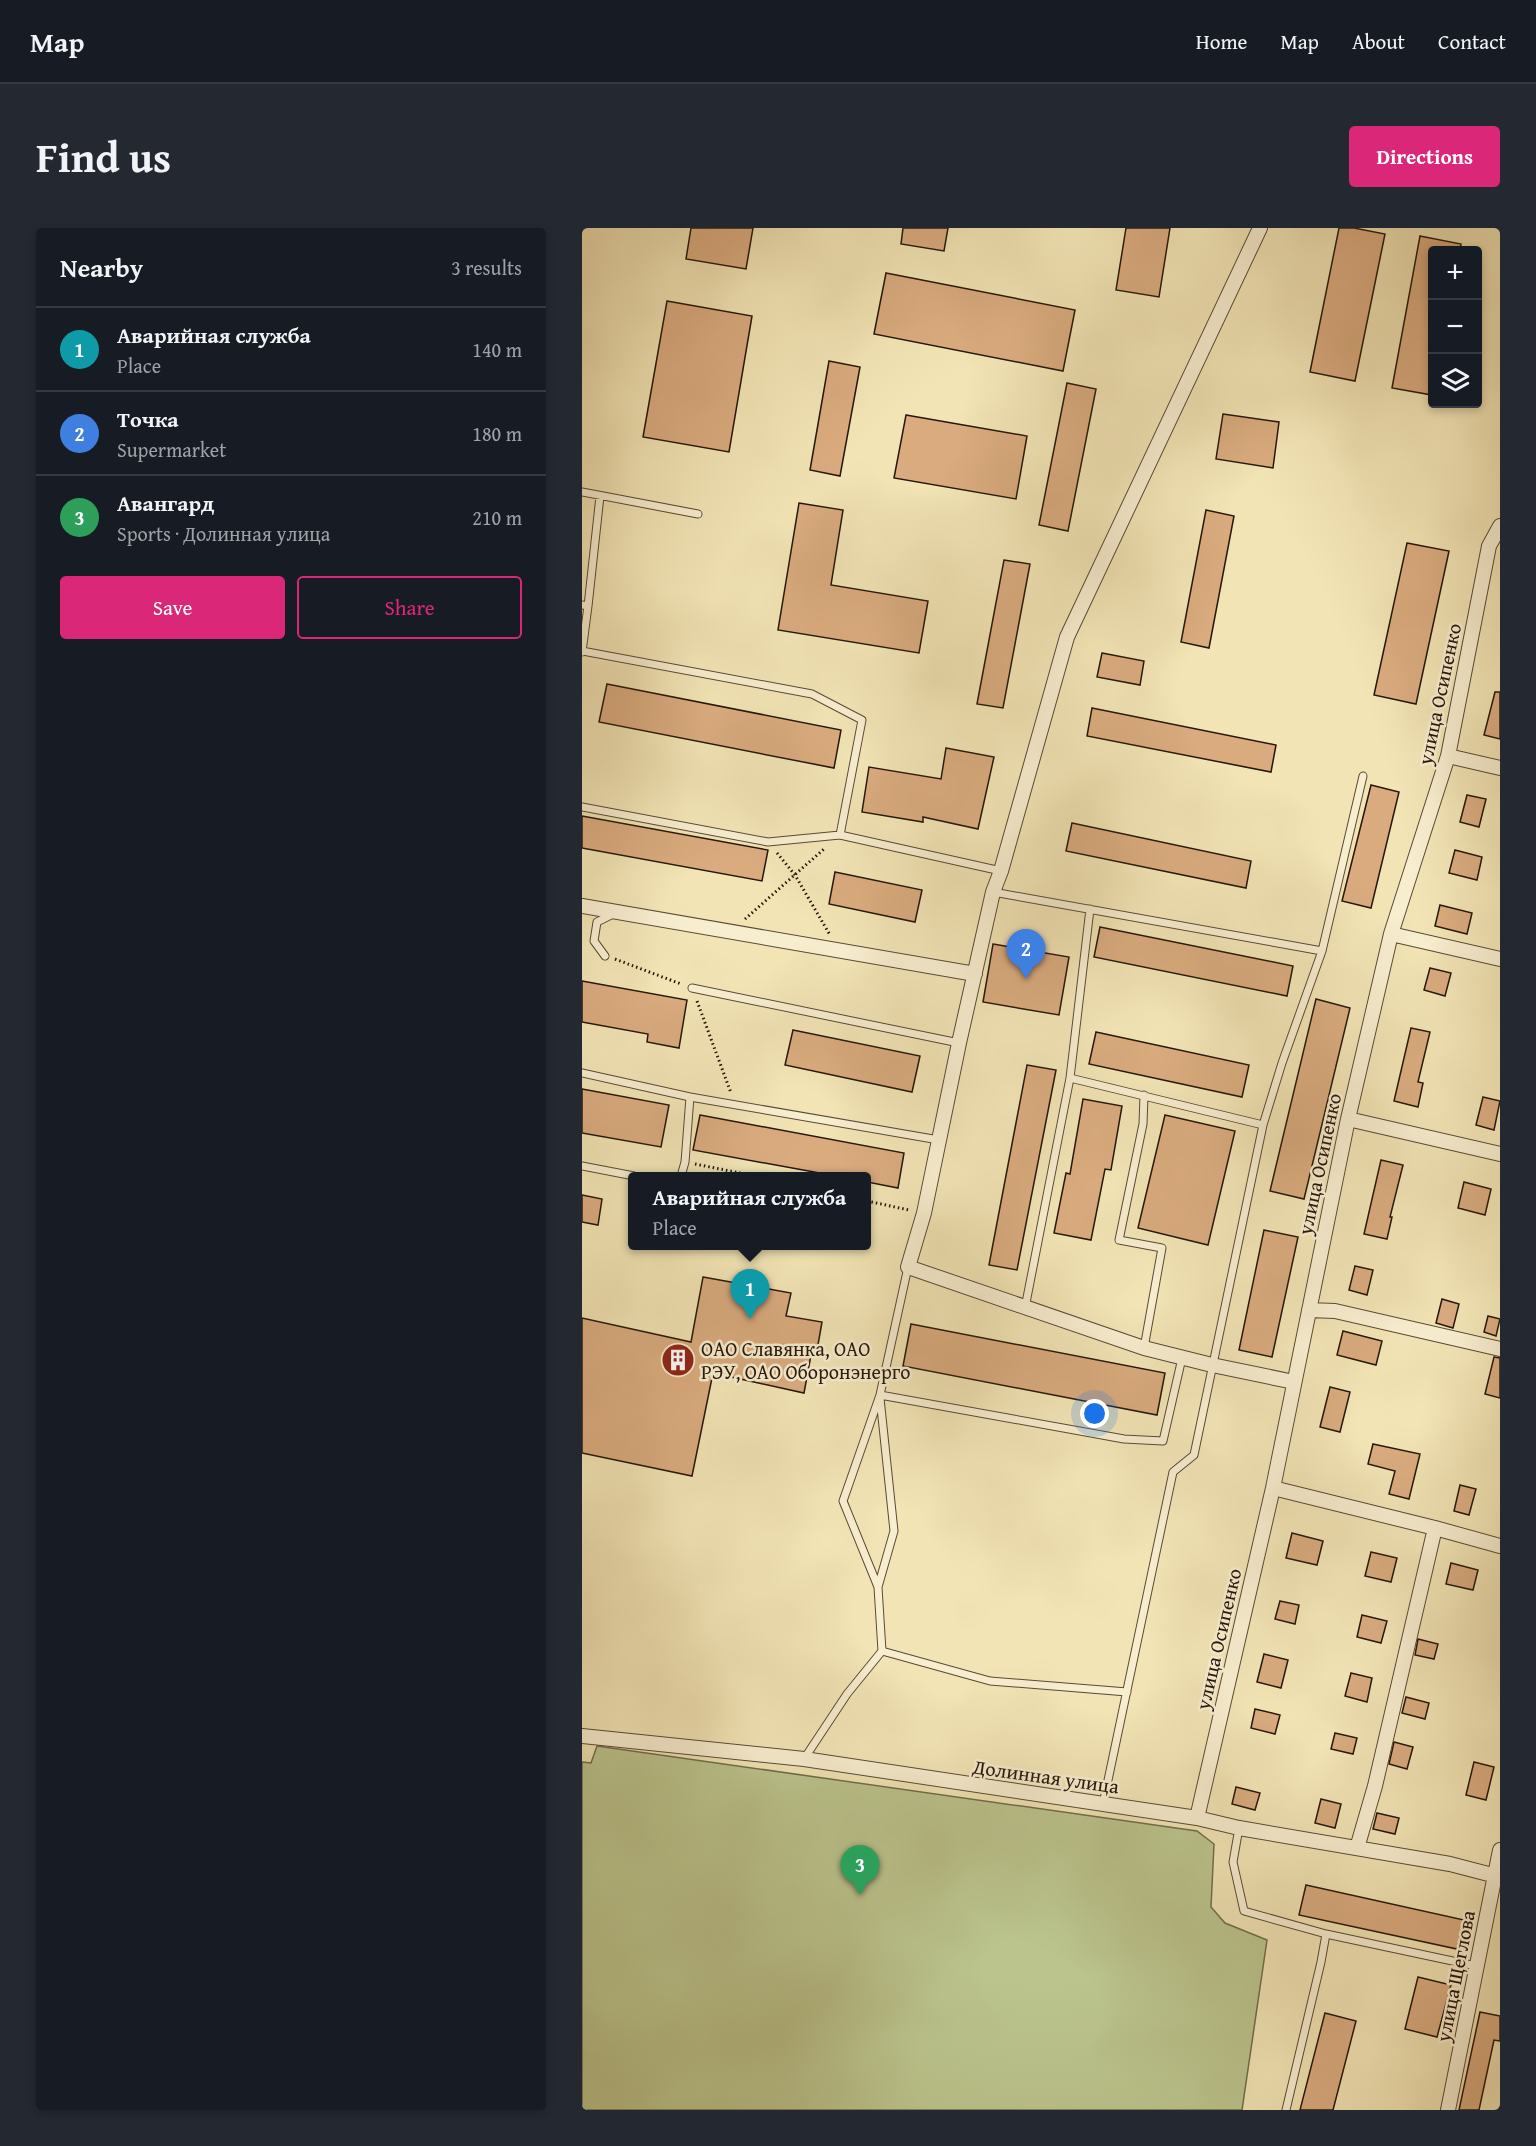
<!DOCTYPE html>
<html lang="en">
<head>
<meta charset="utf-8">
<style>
  :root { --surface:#171b24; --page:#242831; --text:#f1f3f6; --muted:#9ea1a6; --line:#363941; --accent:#db2777 }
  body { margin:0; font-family:"Gentium Book Plus",serif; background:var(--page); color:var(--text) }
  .controls { position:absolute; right:18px; top:18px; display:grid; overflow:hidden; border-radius:6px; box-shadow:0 3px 9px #0003 }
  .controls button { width:54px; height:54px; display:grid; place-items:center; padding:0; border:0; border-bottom:2px solid var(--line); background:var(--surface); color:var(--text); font:30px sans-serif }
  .you { position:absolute; left:513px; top:1186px; width:21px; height:21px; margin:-15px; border:4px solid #fff; border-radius:50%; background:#1a73e8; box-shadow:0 0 0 9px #1a73e833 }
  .badge { display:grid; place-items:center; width:39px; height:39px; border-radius:50%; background:var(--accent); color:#fff; font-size:20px; font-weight:700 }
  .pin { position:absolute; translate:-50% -50px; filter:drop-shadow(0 2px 3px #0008) }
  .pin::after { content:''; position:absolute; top:32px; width:21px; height:18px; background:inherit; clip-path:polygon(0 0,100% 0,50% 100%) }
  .popup { position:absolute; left:46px; top:944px; width:243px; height:78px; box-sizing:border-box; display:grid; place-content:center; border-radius:6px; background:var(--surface); filter:drop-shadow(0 2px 4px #0005); font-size:20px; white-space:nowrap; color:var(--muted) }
  .popup b { font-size:22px; color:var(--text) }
  .popup::after { content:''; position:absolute; left:50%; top:100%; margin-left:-12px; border:12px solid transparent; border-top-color:var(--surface) }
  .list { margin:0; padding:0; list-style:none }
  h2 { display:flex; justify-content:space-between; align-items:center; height:78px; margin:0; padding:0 24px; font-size:26px }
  h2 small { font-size:20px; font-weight:400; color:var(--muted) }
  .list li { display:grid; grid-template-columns:39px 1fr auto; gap:18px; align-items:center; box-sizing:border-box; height:84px; padding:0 24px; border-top:2px solid var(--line) }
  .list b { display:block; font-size:22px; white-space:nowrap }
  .list p { margin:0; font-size:20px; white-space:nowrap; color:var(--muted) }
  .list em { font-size:20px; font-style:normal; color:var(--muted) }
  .actions { display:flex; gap:12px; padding:18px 24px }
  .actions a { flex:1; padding:14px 0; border:2px solid var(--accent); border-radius:6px; text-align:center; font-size:21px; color:var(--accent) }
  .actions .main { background:var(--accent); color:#fff }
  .icon { flex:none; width:33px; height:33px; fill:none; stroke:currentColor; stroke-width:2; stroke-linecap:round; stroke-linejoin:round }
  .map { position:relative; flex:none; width:918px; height:1882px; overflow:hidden; border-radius:6px }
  header { display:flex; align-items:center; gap:36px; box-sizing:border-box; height:84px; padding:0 30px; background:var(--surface); border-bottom:2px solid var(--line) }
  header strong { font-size:28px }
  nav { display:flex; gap:33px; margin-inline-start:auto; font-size:21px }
  .intro { display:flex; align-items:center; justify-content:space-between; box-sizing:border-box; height:144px; padding:0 36px }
  h1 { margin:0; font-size:42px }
  .button { padding:15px 27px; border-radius:6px; background:var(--accent); color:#fff; font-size:21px; font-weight:700 }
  main { display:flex; gap:36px; padding:0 36px }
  aside { flex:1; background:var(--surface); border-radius:6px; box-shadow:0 3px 9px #0003 }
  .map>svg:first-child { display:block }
  .green { fill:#bbc48d; stroke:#706d4c; stroke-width:1.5 }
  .building { fill:#d9ab7f; stroke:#26160c; stroke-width:1.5 }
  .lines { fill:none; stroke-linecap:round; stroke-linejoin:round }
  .lane-casing { stroke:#594a36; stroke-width:9 }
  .street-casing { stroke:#594a36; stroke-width:16 }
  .path { stroke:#26160c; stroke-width:3; stroke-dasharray:1.5 3; stroke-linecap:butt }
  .lane { stroke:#f7edcf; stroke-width:7 }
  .street { stroke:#f7edcf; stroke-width:14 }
  .labels { text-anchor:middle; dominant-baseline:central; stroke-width:5; stroke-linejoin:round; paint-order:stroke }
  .street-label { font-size:20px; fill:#26160c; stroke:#f7edcf }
  .poi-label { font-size:20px; fill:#26160c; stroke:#f7edcf; text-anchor:start }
</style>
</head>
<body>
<header>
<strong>Map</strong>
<nav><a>Home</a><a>Map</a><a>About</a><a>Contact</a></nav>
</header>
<div class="intro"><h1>Find us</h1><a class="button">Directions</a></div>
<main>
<aside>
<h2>Nearby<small>3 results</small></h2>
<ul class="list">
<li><span class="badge" style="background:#0f9aa8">1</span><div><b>Аварийная служба</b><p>Place</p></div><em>140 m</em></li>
<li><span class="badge" style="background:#3f7fe0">2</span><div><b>Точка</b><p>Supermarket</p></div><em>180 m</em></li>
<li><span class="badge" style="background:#2e9e5b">3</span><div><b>Авангард</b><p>Sports · Долинная улица</p></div><em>210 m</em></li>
</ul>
<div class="actions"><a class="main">Save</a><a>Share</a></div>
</aside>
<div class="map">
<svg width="918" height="1882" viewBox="0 0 918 1882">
  <rect width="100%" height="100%" fill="#f2e4b5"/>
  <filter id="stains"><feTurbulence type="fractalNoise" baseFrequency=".00333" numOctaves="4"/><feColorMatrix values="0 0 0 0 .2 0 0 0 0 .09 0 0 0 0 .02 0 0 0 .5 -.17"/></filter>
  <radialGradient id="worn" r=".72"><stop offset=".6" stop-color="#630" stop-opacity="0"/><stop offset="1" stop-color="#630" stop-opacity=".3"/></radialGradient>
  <path class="green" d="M 15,1518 L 615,1603 L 632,1616 L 629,1679 L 643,1695 L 685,1712 L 660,1882 L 0,1882 L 0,1534 L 9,1535 Z"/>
  <path class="building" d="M 109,0 L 171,0 L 164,41 L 104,31 Z
    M 321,0 L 366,0 L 362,23 L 319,16 Z
    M 544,0 L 588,0 L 577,69 L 534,62 Z
    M 757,0 L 772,0 L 803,6 L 773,153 L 728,144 Z
    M 838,8 L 879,16 L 878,22 L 850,22 L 850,167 L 810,160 Z
    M 304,45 L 493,82 L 481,143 L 292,106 Z
    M 85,73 L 170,88 L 147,224 L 61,209 Z
    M 247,133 L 278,139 L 258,248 L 228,242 Z
    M 485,155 L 514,161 L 486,303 L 457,297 Z
    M 641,186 L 697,194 L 691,240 L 634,231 Z
    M 324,187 L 445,208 L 434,271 L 312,250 Z
    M 217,275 L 261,282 L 249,357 L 346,373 L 337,425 L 196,402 Z
    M 624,282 L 652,288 L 627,420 L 599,414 Z
    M 825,315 L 867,323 L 834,476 L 792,467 Z
    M 422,332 L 448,336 L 421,480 L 395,476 Z
    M 520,425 L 562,433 L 558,457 L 515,449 Z
    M 25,456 L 259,502 L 252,540 L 17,494 Z
    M 913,464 L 918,464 L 918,511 L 902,507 Z
    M 510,480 L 694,517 L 689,544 L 505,508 Z
    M 364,520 L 412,529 L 396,601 L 341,589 L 341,594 L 280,584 L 287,539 L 359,551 Z
    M 789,557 L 817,564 L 789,680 L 760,673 Z
    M 885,567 L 904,571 L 897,599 L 878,594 Z
    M 0,588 L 186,622 L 180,653 L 0,620 Z
    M 490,595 L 669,633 L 664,660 L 484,623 Z
    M 873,622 L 900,629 L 895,652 L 867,645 Z
    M 253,644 L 340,662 L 333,694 L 247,676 Z
    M 858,677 L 890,685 L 885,706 L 853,698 Z
    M 518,699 L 711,738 L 705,768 L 512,729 Z
    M 411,716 L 487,729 L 477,787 L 401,774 Z
    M 848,740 L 869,745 L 863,768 L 842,762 Z
    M 0,753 L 105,772 L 97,820 L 65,814 L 66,806 L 0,794 Z
    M 734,771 L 768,780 L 722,971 L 688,963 Z
    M 829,800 L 848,804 L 836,854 L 841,855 L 836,879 L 812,873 Z
    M 211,802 L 338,828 L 330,864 L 203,837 Z
    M 514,804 L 667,837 L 660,869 L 507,836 Z
    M 445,837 L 474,842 L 435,1042 L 407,1037 Z
    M 0,861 L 87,877 L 79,919 L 0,905 Z
    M 901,869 L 918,873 L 912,902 L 894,897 Z
    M 501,871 L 540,878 L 529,942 L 523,941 L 509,1012 L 472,1005 L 484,945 L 488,946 Z
    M 118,887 L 322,925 L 316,960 L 285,954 L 285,948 L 254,948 L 111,922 Z
    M 583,887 L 653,903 L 626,1017 L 556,1000 Z
    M 799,932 L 821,937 L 808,989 L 810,989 L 805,1011 L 782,1006 Z
    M 882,954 L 909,961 L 903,987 L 876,980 Z
    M 0,967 L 20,971 L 16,997 L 0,994 Z
    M 682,1002 L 716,1009 L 690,1129 L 657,1122 Z
    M 773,1038 L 791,1042 L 785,1067 L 767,1062 Z
    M 121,1049 L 209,1065 L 204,1088 L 240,1094 L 234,1128 L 229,1127 L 222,1165 L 131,1145 L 110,1248 L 0,1225 L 0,1090 L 109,1114 Z
    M 860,1071 L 877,1076 L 871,1100 L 854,1095 Z
    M 906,1088 L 918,1091 L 914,1108 L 902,1104 Z
    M 329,1096 L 583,1145 L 575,1187 L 321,1138 Z
    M 761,1103 L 800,1113 L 794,1137 L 755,1127 Z
    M 912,1129 L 918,1130 L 918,1170 L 903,1166 Z
    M 748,1159 L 768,1164 L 758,1204 L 738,1199 Z
    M 791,1216 L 838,1226 L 827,1271 L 807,1266 L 813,1243 L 786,1236 Z
    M 878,1257 L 894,1261 L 887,1287 L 872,1283 Z
    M 710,1305 L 741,1313 L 735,1337 L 704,1330 Z
    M 789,1324 L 815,1330 L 809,1354 L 783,1348 Z
    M 869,1335 L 896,1342 L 891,1362 L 864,1356 Z
    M 698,1373 L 717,1377 L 713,1396 L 693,1391 Z
    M 780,1387 L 805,1393 L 799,1415 L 775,1409 Z
    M 836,1411 L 856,1416 L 852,1431 L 833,1427 Z
    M 682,1426 L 706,1432 L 699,1460 L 675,1454 Z
    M 769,1445 L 790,1450 L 785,1474 L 763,1468 Z
    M 824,1469 L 847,1475 L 843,1491 L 820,1485 Z
    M 673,1481 L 698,1487 L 693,1506 L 669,1500 Z
    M 753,1505 L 775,1510 L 771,1526 L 749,1521 Z
    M 812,1514 L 831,1519 L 825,1541 L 807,1536 Z
    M 892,1534 L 912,1539 L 904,1572 L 884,1567 Z
    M 654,1559 L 678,1565 L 673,1582 L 650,1576 Z
    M 739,1571 L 759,1576 L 753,1600 L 733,1595 Z
    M 795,1585 L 817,1590 L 813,1606 L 791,1601 Z
    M 724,1657 L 882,1692 L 875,1721 L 717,1687 Z
    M 836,1749 L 869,1757 L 855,1809 L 823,1801 Z
    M 898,1784 L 918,1788 L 918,1813 L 912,1812 L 897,1882 L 877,1882 Z
    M 743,1785 L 774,1793 L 751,1882 L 718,1882 Z"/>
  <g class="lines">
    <defs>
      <path id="lane" d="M 0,264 L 116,286
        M 0,377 L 6,378 L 18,268
        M 0,423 L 230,466 L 280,492 L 258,607
        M 0,424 L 6,378
        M 0,579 L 186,614 L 258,607 L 419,643
        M 411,664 L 740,723
        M 23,728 L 12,713 L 15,694 L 33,685
        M 110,760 L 377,815
        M 0,845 L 108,869
        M 488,850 L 681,897
        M 562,867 L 561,896 L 537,1012 L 580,1020 L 562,1120
        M 0,938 L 52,948
        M 99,948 L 103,934 L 108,869 L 357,912
        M 326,1039 L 298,1167 L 542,1211 L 581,1213 L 600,1130
        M 443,1080 L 488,850 L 508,681
        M 296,1359 L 312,1303 L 298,1170
        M 300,1423 L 408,1453 L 545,1464
        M 222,1531 L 265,1466 L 300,1423 L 296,1359 L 261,1273 L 298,1167
        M 521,1576 L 591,1244 L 612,1227 L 681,897 L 700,835 L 740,723 L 781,548
        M 657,1600 L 651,1634 L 662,1683 L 744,1706 L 894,1738
        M 704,1882 L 739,1734 L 744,1706"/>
      <path id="street" d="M 678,0 L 485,409 L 419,643 L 411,664 L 377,815 L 342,985 L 326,1039 L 562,1120 L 630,1137 L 712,1154
        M 866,528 L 918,540
        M 0,678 L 393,746
        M 809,706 L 918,731
        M 766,891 L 918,926
        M 727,1082 L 753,1083 L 918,1121
        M 691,1260 L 853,1300
        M 0,1508 L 222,1531 L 615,1590 L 657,1600 L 868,1636 L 918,1649
        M 615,1590 L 691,1260 L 766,891 L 809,706 L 866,528 L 907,318 L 918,298
        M 775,1620 L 793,1558 L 853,1300 L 918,1318
        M 866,1882 L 918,1622"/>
    </defs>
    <use href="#lane" class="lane-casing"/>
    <use href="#street" class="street-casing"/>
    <path class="path" d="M 195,625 L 213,647 L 248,707
      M 163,691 L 243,620
      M 33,731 L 99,756
      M 115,773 L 149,865
      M 113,936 L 173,948
      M 285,973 L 327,982"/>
    <use href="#lane" class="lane"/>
    <use href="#street" class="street"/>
  </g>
  <defs>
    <symbol id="building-disc" viewBox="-11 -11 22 22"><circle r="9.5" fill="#8f2418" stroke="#f7edcf"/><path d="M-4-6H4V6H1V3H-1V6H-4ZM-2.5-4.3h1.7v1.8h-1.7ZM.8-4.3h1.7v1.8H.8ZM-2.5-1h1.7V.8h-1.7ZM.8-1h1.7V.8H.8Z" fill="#fff"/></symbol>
  </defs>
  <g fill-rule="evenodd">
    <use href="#building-disc" x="77" y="1113" width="38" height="38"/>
  </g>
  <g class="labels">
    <g class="street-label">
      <text transform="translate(857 466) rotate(-78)">улица Осипенко</text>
      <text transform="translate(737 936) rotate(-78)">улица Осипенко</text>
      <text transform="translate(636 1411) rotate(-77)">улица Осипенко</text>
      <text transform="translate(464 1548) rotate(8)">Долинная улица</text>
      <text transform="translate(873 1748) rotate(-79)">улица Щеглова</text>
    </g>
    <g class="poi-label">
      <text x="119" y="1120">ОАО Славянка, ОАО<tspan x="119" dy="23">РЭУ, ОАО Оборонэнерго</tspan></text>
    </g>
  </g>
  <rect width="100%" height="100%" filter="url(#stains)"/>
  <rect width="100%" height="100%" fill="url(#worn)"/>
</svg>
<div class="controls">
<button>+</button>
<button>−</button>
<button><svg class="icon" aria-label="layers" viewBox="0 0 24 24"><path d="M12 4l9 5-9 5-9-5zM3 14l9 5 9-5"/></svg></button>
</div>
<div class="you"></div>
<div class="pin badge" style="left:168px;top:1091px;background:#0f9aa8">1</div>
<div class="popup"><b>Аварийная служба</b>Place</div>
<div class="pin badge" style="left:444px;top:751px;background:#3f7fe0">2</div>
<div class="pin badge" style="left:278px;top:1667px;background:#2e9e5b">3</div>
</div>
</main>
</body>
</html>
